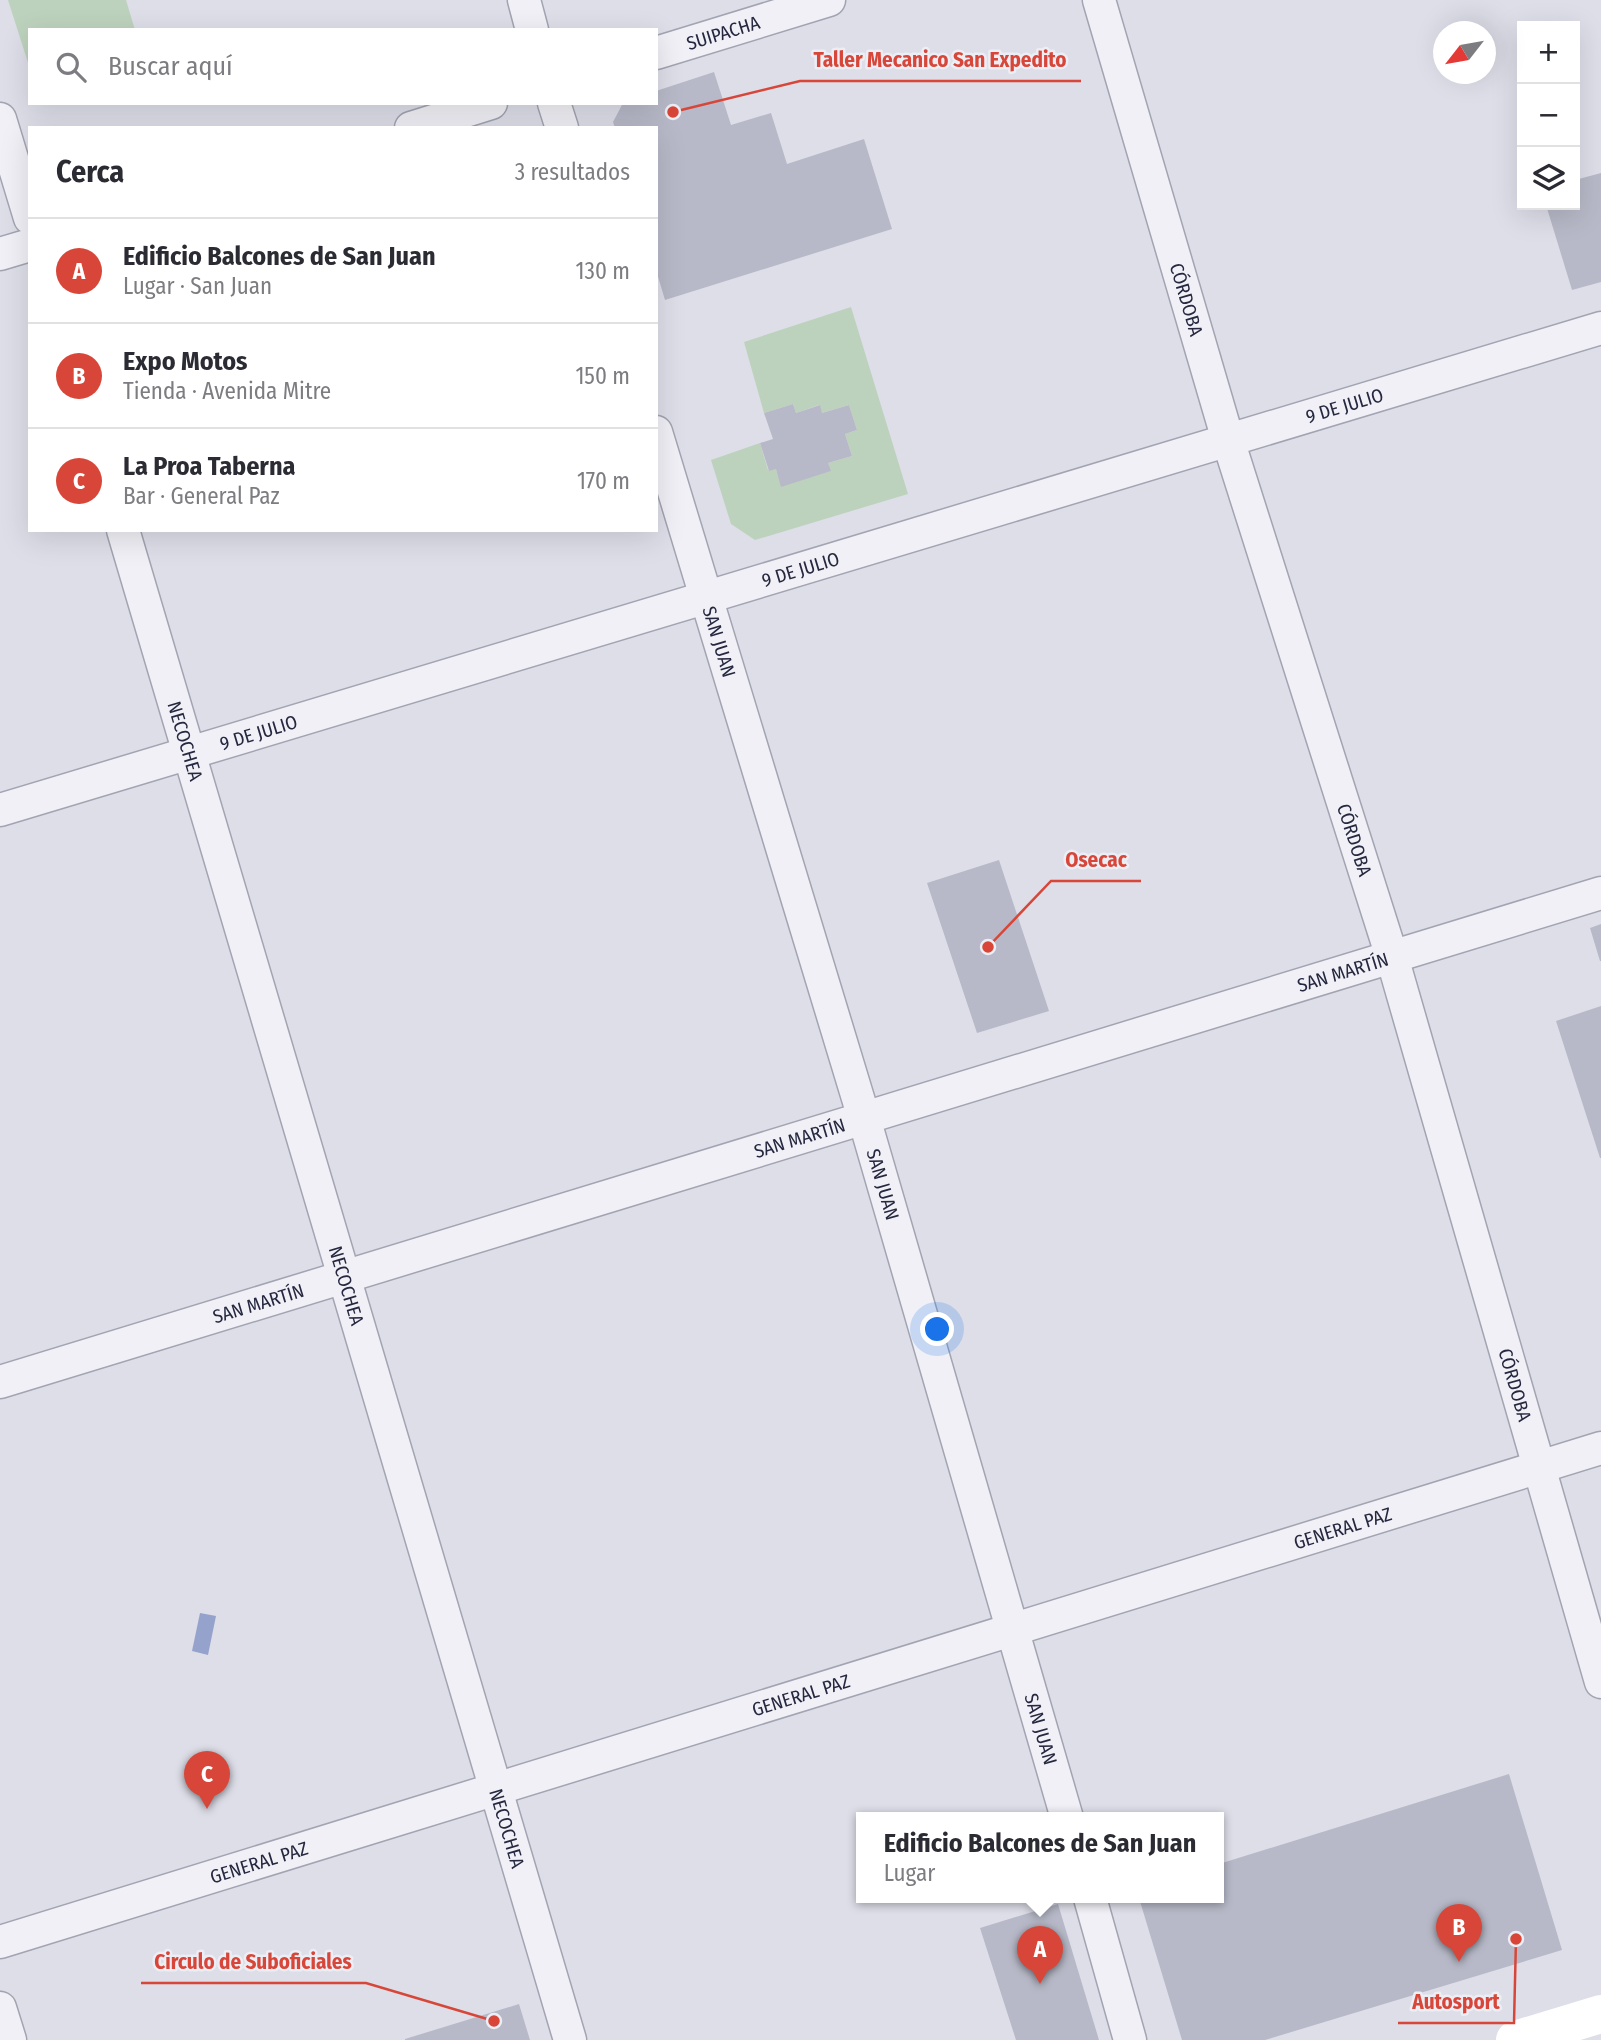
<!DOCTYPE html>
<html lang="es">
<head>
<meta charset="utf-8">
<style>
  :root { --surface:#fff; --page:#f2f2f3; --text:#2b2b33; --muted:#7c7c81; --line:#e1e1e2; --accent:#d74638 }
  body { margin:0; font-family:"Fira Sans Condensed",sans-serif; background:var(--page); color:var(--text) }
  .controls { position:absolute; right:21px; top:21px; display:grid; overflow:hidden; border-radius:0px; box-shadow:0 7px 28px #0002 }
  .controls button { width:63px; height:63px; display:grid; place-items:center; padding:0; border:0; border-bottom:2px solid var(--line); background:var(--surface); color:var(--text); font:35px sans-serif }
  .compass { position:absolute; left:1433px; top:21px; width:63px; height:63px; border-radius:50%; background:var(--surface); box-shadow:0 7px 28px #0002; rotate:239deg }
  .you { position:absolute; left:938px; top:1330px; width:24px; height:24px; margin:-18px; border:5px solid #fff; border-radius:50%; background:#1a73e8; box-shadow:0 0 0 10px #1a73e833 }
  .badge { display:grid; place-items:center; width:46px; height:46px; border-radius:50%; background:var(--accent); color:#fff; font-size:23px; font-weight:700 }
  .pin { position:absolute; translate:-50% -58px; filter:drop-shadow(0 2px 4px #0008) }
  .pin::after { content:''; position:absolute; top:37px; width:24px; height:21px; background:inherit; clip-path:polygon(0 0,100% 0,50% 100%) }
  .popup { position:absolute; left:856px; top:1812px; width:368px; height:91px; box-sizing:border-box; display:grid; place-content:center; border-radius:0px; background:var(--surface); filter:drop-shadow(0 2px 5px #0005); font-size:23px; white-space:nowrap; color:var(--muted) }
  .popup b { font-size:26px; color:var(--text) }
  .popup::after { content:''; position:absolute; left:50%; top:100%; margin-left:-14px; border:14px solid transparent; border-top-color:var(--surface) }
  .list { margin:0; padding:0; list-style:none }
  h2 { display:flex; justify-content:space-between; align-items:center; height:91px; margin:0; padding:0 28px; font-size:30px }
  h2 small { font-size:23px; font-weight:400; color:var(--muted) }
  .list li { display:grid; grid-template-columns:46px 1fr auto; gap:21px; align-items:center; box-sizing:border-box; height:105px; padding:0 28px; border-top:2px solid var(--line) }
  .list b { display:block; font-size:26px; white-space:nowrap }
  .list p { margin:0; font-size:23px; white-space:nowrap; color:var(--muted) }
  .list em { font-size:23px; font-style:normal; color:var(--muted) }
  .icon { flex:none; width:38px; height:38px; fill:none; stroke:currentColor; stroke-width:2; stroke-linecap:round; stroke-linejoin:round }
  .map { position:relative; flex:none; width:1601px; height:2040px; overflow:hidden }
  .search { position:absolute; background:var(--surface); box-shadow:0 7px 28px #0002; left:28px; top:28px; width:630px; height:77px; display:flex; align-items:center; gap:18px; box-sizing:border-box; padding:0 24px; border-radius:0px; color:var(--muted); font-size:26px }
  .panel { position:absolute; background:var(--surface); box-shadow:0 7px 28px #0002; left:28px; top:126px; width:630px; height:406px; border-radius:0px }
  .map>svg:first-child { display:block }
  .green { fill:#bdd2bd }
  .water { fill:#95a2cb }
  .building { fill:#b7b9c8 }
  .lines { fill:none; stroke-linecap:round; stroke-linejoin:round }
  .minor-casing { stroke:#a2a4b2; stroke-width:35 }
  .minor { stroke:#f0f0f6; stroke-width:32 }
  .secondary { stroke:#fff; stroke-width:38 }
  .labels { text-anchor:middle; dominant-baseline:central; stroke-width:5; stroke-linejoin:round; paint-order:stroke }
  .street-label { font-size:19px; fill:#25283f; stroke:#eceef5 }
  .leader { fill:none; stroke:#d74638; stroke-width:2.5 }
  .callout-dot { fill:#d74638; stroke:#eceef5; stroke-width:2.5 }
  .callout-label { font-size:21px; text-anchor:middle; font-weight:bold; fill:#d74638; stroke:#eceef5; stroke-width:5; stroke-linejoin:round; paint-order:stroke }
</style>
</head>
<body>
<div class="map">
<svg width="1601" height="2040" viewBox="0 0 1601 2040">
  <rect width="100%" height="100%" fill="#dddee8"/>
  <path class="green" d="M 8,0 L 126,0 L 135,30 L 30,30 L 30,69 Z
    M 851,307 L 908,494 L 755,540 L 731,524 L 711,460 L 760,443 L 768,470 L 776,469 L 782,486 L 830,471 L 828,463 L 852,456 L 845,434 L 857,430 L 849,405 L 822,413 L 819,405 L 796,413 L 793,404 L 764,413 L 744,342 Z"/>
  <path class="water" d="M 200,1613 L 216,1616 L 208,1655 L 192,1651 Z"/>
  <path class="building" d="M 714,72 L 731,125 L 771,113 L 787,164 L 864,139 L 892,229 L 665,300 L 656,270 L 656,128 L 615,128 L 613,122 L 623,103 L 656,103 L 656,91 Z
    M 1601,173 L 1601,282 L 1572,290 L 1546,205 L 1575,205 L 1575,180 Z
    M 793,404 L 796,413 L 820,405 L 822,413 L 849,405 L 857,430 L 845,434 L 852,456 L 828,463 L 831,471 L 781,487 L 776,469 L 769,471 L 760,443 L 773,439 L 764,413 Z
    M 999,860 L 1049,1011 L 977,1033 L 927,883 Z
    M 1601,924 L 1601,961 L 1600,961 L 1590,928 Z
    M 1601,1006 L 1601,1158 L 1600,1158 L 1556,1021 Z
    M 1509,1774 L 1562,1950 L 1265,2040 L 1182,2040 L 1139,1898 L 1218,1898 L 1219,1864 Z
    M 1058,1904 L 1099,2040 L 1016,2040 L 980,1928 Z
    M 519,2004 L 530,2040 L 405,2040 L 405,2039 Z"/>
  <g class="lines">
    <defs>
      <g id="minor">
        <path d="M 524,0 L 532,30"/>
        <path id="s1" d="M 1099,0 L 1228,440 L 1392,957 L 1601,1682"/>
        <path id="s2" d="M 656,53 L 829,0"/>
        <path d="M 554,103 L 562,128"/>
        <path d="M 0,119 L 30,218"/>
        <path d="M 411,128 L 491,103"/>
        <path d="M 0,254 L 30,245"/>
        <path id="s3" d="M 656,432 L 864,1118 L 1067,1818"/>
        <path id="s4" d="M 123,530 L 570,2040"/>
        <path id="s5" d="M 0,810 L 1601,328"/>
        <path id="s6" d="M 0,1382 L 1601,893"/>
        <path d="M 1090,1898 L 1130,2040"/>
        <path id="s7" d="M 0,1942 L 1601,1448"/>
        <path d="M 0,2008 L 10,2040"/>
      </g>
    </defs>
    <use href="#minor" class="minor-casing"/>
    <use href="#minor" class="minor"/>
    <path class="secondary" d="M 1515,2040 L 1601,2014"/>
  </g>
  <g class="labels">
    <g class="street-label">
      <text stroke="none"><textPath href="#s2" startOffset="70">SUIPACHA</textPath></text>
      <text stroke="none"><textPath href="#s1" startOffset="312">CÓRDOBA</textPath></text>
      <text stroke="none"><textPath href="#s5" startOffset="1404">9 DE JULIO</textPath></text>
      <text stroke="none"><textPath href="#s5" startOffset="836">9 DE JULIO</textPath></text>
      <text stroke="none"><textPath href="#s3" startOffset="219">SAN JUAN</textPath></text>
      <text stroke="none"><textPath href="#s5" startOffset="270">9 DE JULIO</textPath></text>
      <text stroke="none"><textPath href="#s4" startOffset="220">NECOCHEA</textPath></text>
      <text stroke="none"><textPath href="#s1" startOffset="878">CÓRDOBA</textPath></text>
      <text stroke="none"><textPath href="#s6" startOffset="1404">SAN MARTÍN</textPath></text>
      <text stroke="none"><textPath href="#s6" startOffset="836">SAN MARTÍN</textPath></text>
      <text stroke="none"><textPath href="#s3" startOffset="786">SAN JUAN</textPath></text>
      <text stroke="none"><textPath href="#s4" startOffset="788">NECOCHEA</textPath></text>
      <text stroke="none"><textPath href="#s6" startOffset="270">SAN MARTÍN</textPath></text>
      <text stroke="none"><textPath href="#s1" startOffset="1446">CÓRDOBA</textPath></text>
      <text stroke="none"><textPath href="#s7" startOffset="1405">GENERAL PAZ</textPath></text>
      <text stroke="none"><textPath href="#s7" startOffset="838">GENERAL PAZ</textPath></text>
      <text stroke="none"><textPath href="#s3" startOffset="1353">SAN JUAN</textPath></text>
      <text stroke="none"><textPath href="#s4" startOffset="1354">NECOCHEA</textPath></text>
      <text stroke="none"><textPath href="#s7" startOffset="271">GENERAL PAZ</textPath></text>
    </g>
  </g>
  <path class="leader" d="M673 112L800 81H1081M988 947L1051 881H1141M494 2021L366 1983H141M1516 1939L1514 2023H1398"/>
  <g class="callout-dot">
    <circle cx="673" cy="112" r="7"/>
    <circle cx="988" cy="947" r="7"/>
    <circle cx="494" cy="2021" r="7"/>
    <circle cx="1516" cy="1939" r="7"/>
  </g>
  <g class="callout-label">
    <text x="940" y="67">Taller Mecanico San Expedito</text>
    <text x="1096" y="867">Osecac</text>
    <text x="253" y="1969">Circulo de Suboficiales</text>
    <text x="1456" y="2009">Autosport</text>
  </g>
</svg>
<div class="controls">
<button>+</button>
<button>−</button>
<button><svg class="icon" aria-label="layers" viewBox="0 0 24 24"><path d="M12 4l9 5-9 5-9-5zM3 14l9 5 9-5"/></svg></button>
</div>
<svg class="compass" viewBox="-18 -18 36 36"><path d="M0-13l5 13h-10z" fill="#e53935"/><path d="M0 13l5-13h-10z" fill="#7c7c81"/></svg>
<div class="you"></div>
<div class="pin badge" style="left:1040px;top:1984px">A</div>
<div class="popup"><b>Edificio Balcones de San Juan</b>Lugar</div>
<div class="pin badge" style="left:1459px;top:1962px">B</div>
<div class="pin badge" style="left:207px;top:1809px">C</div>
<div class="search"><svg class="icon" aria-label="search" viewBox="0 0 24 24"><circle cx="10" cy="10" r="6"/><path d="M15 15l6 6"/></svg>Buscar aquí</div>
<section class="panel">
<h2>Cerca<small>3 resultados</small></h2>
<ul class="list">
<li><span class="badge">A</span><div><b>Edificio Balcones de San Juan</b><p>Lugar · San Juan</p></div><em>130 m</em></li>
<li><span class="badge">B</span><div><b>Expo Motos</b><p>Tienda · Avenida Mitre</p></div><em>150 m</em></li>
<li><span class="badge">C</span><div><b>La Proa Taberna</b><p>Bar · General Paz</p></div><em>170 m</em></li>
</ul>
</section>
</div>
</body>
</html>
